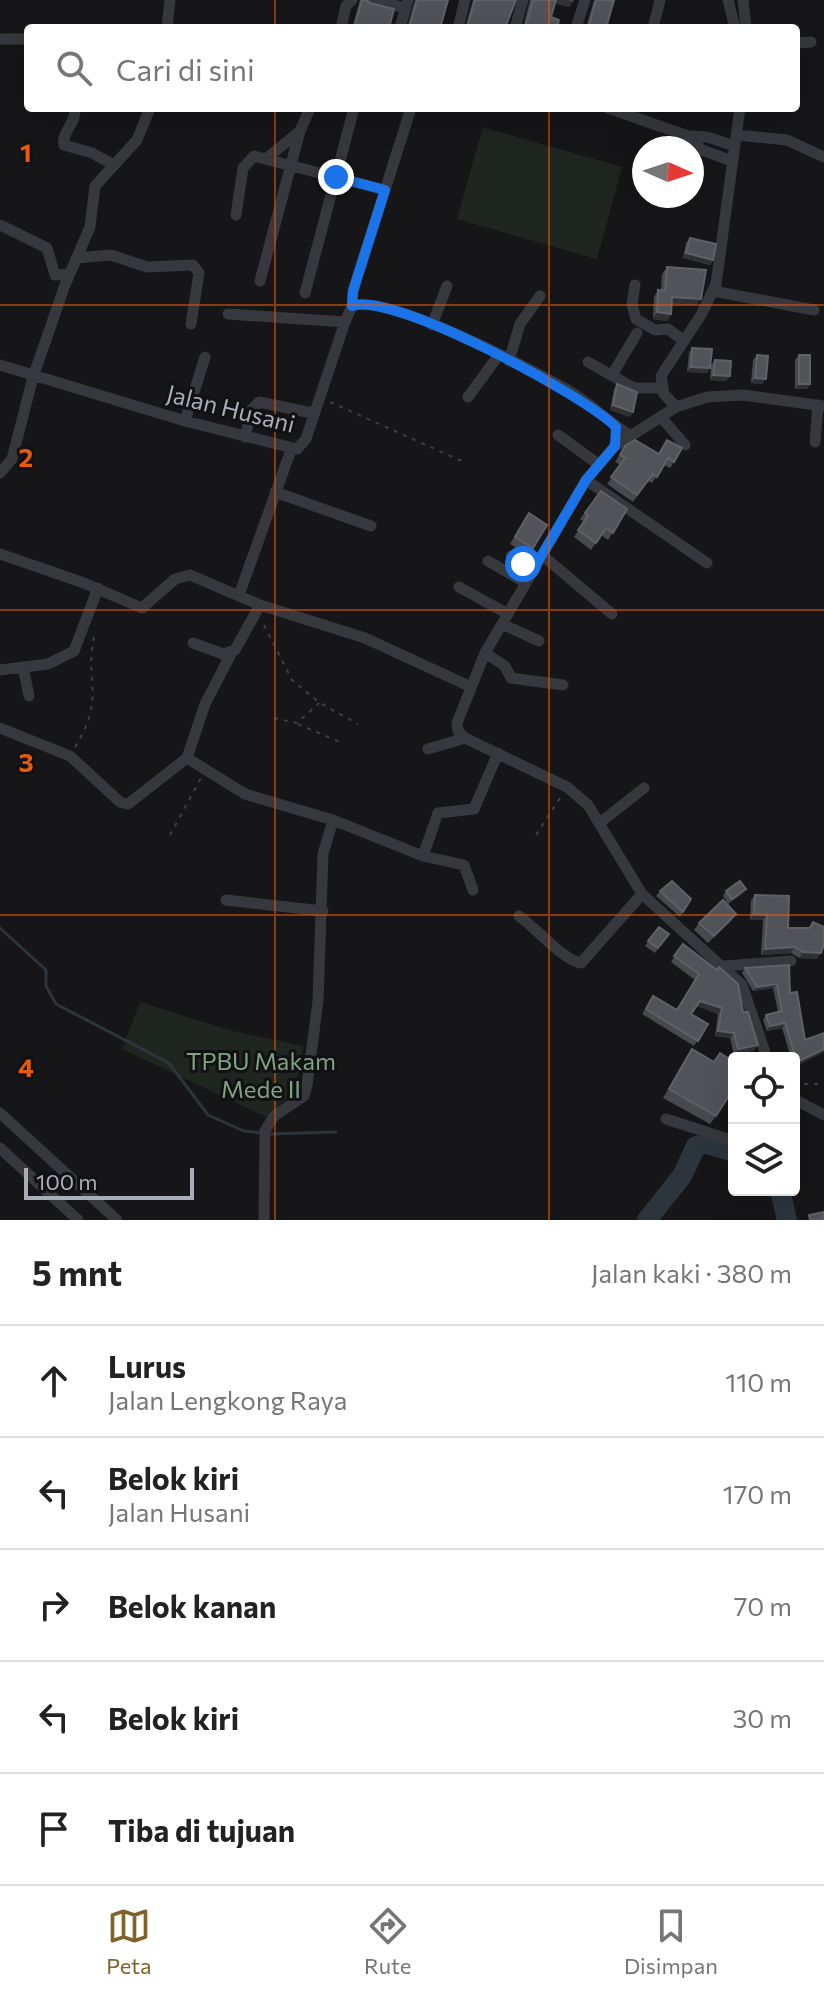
<!DOCTYPE html>
<html lang="id">
<head>
<meta charset="utf-8">
<style>
  :root { --surface:#fff; --page:#f6f6f6; --text:#222; --muted:#767676; --line:#e0e0e0; --accent:#80622a }
  body { margin:0; font-family:Commissioner,sans-serif; background:var(--page); color:var(--text) }
  .controls { position:absolute; right:24px; bottom:24px; display:grid; overflow:hidden; border-radius:8px; box-shadow:0 8px 32px #0002 }
  .controls button { width:72px; height:72px; display:grid; place-items:center; padding:0; border:0; border-bottom:2px solid var(--line); background:var(--surface); color:var(--text); font:40px sans-serif }
  .compass { position:absolute; left:632px; top:136px; width:72px; height:72px; border-radius:50%; background:var(--surface); box-shadow:0 8px 32px #0002; rotate:93deg }
  .scale { position:absolute; left:24px; bottom:20px; width:170px; box-sizing:border-box; padding-left:8px; border:4px solid #a8adb8; border-top:0; font-size:22px; line-height:28px; white-space:nowrap; color:#a8adb8; -webkit-text-stroke:6px #111113; paint-order:stroke }
  .stop { position:absolute; width:24px; height:24px; margin:-18px; border:6px solid #1a73e8; border-radius:50%; background:#fff }
  .stop.end { background:#1a73e8; border-color:#fff; box-shadow:0 2px 8px #0008 }
  .list { margin:0; padding:0; list-style:none }
  h2 { display:flex; justify-content:space-between; align-items:center; height:104px; margin:0; padding:0 32px; font-size:34px }
  h2 small { font-size:26px; font-weight:400; color:var(--muted) }
  .list li { display:grid; grid-template-columns:52px 1fr auto; gap:24px; align-items:center; box-sizing:border-box; height:112px; padding:0 32px; border-top:2px solid var(--line) }
  .list b { display:block; font-size:30px; white-space:nowrap }
  .list p { margin:0; font-size:26px; white-space:nowrap; color:var(--muted) }
  .list em { font-size:26px; font-style:normal; color:var(--muted) }
  .icon { flex:none; width:44px; height:44px; fill:none; stroke:currentColor; stroke-width:2; stroke-linecap:round; stroke-linejoin:round }
  .map { position:relative; flex:none; width:824px; height:1220px; overflow:hidden }
  .search { position:absolute; background:var(--surface); box-shadow:0 8px 32px #0002; left:24px; right:24px; top:24px; height:88px; display:flex; align-items:center; gap:20px; box-sizing:border-box; padding:0 28px; border-radius:8px; color:var(--muted); font-size:30px }
  .sheet { height:664px; background:var(--surface) }
  nav { display:flex; justify-content:space-around; align-items:center; box-sizing:border-box; height:112px; border-top:2px solid var(--line); background:var(--surface); font-size:22px; color:var(--muted) }
  nav a { display:grid; justify-items:center; gap:4px }
  nav .on { color:var(--accent) }
  .map>svg:first-child { display:block }
  .green { fill:#1e261f }
  .lines { fill:none; stroke-linecap:round; stroke-linejoin:round }
  .stream { stroke:#2c353c; stroke-width:3 }
  .river { stroke:#2c353c; stroke-width:20 }
  .path { stroke:#3d3f44; stroke-width:2; stroke-dasharray:4 6; stroke-linecap:butt }
  .minor { stroke:#37383d; stroke-width:11 }
  .wall { fill:#47494d }
  .shaded-wall { fill:#2f3033 }
  .building { fill:#525359; stroke:#5f6168; stroke-width:2 }
  .route { stroke:#1a73e8; stroke-width:10 }
  .grid { fill:none; stroke:#e8590c; stroke-width:2; stroke-opacity:0.55 }
  .labels { text-anchor:middle; dominant-baseline:central; stroke-width:6; stroke-linejoin:round; paint-order:stroke }
  .street-label { font-size:24px; fill:#a8adb8; stroke:#111113 }
  .park-label { font-size:24px; fill:#7fa381; stroke:#111113 }
  .grid-label { font-size:26px; text-anchor:middle; font-weight:bold; fill:#e8590c; stroke:#111113; stroke-width:6; stroke-linejoin:round; paint-order:stroke }
</style>
</head>
<body>
<div class="map">
<svg width="824" height="1220" viewBox="0 0 824 1220">
  <rect width="100%" height="100%" fill="#161618"/>
  <path class="green" d="M 483,127 L 622,167 L 597,259 L 457,219 Z
    M 140,1002 L 229,1030 L 303,1046 L 295,1091 L 266,1117 L 122,1049 Z"/>
  <g class="lines">
    <path class="stream" d="M 0,928 L 46,970 L 46,986 L 56,1004 L 169,1063 L 208,1115 L 244,1131 L 262,1133
      M 269,1134 L 336,1132"/>
    <path class="river" d="M 780,1190 L 787,1220
      M 647,1220 L 682,1176 L 696,1146 L 706,1144 L 734,1152"/>
    <path class="path" d="M 330,402 L 464,462
      M 264,625 L 292,680 L 320,703 L 358,724
      M 274,718 L 297,723 L 319,703
      M 298,724 L 342,743
      M 75,747 C 107,696 83,683 95,632
      M 170,835 L 201,778
      M 536,835 L 560,798
      M 794,1084 L 824,1084"/>
    <path class="minor" d="M 369,0 L 406,8
      M 728,0 L 735,28
      M 743,0 L 746,28
      M 167,28 L 170,0
      M 341,28 L 346,6 L 352,0
      M 400,28 L 408,0
      M 458,28 L 465,0
      M 515,28 L 523,0
      M 576,28 L 585,0
      M 653,28 L 660,0
      M 0,39 L 28,39
      M 796,43 L 811,42
      M 75,108 C 77,123 61,132 64,145 L 92,153 L 114,165
      M 608,108 L 688,136 L 707,137 L 735,146
      M 737,135 L 787,140 L 824,157
      M 688,136 L 702,150 L 732,161
      M 267,158 L 300,131
      M 236,215 L 243,168 L 254,156 L 385,190
      M 0,225 L 47,248 L 55,275 L 69,274
      M 76,258 L 111,255 L 147,267 L 193,265 L 199,273 L 191,324
      M 260,281 L 300,131 L 310,108
      M 635,285 L 632,304 L 636,319 L 655,330 L 668,329 L 684,341
      M 713,291 L 814,310
      M 305,293 L 354,108
      M 352,306 L 353,291 L 411,108
      M 228,314 L 345,322
      M 432,325 L 447,286
      M 509,361 L 520,324 L 540,296
      M 588,362 L 634,388 L 661,388
      M 0,365 L 185,421 L 297,449 L 306,439 L 345,322 L 352,306 C 387,293 530,369 566,389 C 590,402 608,422 631,436
      M 612,375 L 637,333
      M 468,397 L 498,356
      M 676,407 L 664,394 L 661,376 L 701,315 L 716,284 L 740,108
      M 661,417 L 685,445
      M 185,421 L 205,357
      M 558,435 L 598,464
      M 245,437 L 252,409 L 259,402 L 312,413
      M 815,442 L 818,405
      M 0,473 L 12,459 L 33,377 L 65,285 L 90,227 L 95,186 L 137,140 L 150,108
      M 586,480 L 707,563
      M 275,492 L 371,526
      M 0,554 L 84,583 L 142,608 L 175,579 L 190,575 L 260,605 L 365,638 L 469,686
      M 542,555 L 612,614
      M 511,556 L 533,570
      M 488,561 L 526,583
      M 459,587 L 508,614
      M 239,595 L 291,450
      M 502,624 L 539,641
      M 193,643 L 223,654 L 235,650 L 260,605
      M 485,653 L 505,666 L 511,678 L 563,685
      M 23,667 L 29,696
      M 0,670 L 48,664 L 74,651 L 98,588
      M 0,728 L 70,756 L 120,802 L 128,804 L 187,758 L 205,704 L 232,652
      M 428,749 L 465,738
      M 187,758 L 245,794 L 333,820 L 423,856 L 464,865 L 473,890
      M 601,822 L 644,788
      M 423,856 L 438,813 L 474,809 L 498,753
      M 226,900 L 323,911
      M 519,916 C 536,928 563,960 581,963 L 642,894
      M 724,966 L 791,961
      M 767,1058 L 742,985 L 642,894 L 588,805 L 567,787 L 465,738 L 458,731 L 457,723 L 485,653 L 586,480 L 615,446 L 676,407 L 707,397 L 743,395 L 824,406
      M 794,1099 L 824,1115
      M 0,1113 L 117,1220
      M 666,1119 L 734,1141
      M 0,1148 L 78,1220
      M 264,1220 L 265,1131 L 274,1116 L 304,1096 L 307,1085 L 318,1001 L 323,854 L 333,820"/>
  </g>
  <path class="wall" d="M 360,0 L 367,0 L 389,28 L 352,28 Z
    M 415,0 L 448,0 L 440,28 L 407,28 Z
    M 473,0 L 516,0 L 505,28 L 465,28 Z
    M 530,0 L 574,0 L 569,7 L 555,3 L 551,17 L 557,28 L 523,28 Z
    M 594,0 L 614,0 L 606,28 L 586,28 Z
    M 690,238 L 713,260 L 710,265 L 683,258 L 686,243 Z
    M 667,267 L 701,299 L 696,305 L 672,304 L 671,314 L 667,321 L 653,319 L 654,297 L 658,290 L 661,290 L 662,274 Z
    M 692,348 L 710,368 L 707,373 L 687,372 L 689,353 Z
    M 757,355 L 762,384 L 751,383 L 753,360 Z
    M 799,355 L 810,384 L 807,389 L 795,389 L 795,360 Z
    M 715,360 L 730,376 L 726,381 L 710,380 L 711,365 Z
    M 617,384 L 630,417 L 610,410 L 614,389 Z
    M 667,440 L 674,462 L 670,468 L 664,465 L 652,483 L 648,481 L 633,502 L 607,484 L 621,465 L 615,462 L 625,446 L 659,454 Z
    M 601,491 L 627,509 L 608,540 L 601,535 L 591,550 L 574,537 L 584,522 L 580,519 Z
    M 524,520 L 533,548 L 528,555 L 510,544 Z
    M 660,891 L 691,899 L 680,917 L 656,896 Z
    M 726,891 L 742,894 L 728,904 L 723,896 Z
    M 755,895 L 788,928 L 809,928 L 813,922 L 817,959 L 799,958 L 791,953 L 761,955 L 763,920 L 750,920 L 751,900 Z
    M 736,914 L 731,921 L 708,943 L 694,930 L 699,923 Z
    M 659,927 L 669,934 L 655,953 L 645,946 Z
    M 683,944 L 743,1012 L 755,1050 L 734,1055 L 730,1038 L 715,1036 L 718,1014 L 697,1006 L 691,1014 L 708,1024 L 694,1046 L 642,1014 L 653,996 L 676,1010 L 695,980 L 671,962 Z
    M 789,965 L 790,993 L 805,1040 L 824,1033 L 824,1052 L 794,1067 L 794,1058 L 791,1058 L 782,1028 L 767,1031 L 763,1020 L 766,1015 L 778,1012 L 773,988 L 753,991 L 742,973 L 745,968 Z
    M 692,1049 L 716,1116 L 710,1124 L 663,1098 Z"/>
  <path class="shaded-wall" d="M 555,0 L 567,0 L 573,2 L 569,7 L 553,3 Z
    M 686,253 L 713,260 L 710,265 L 683,258 Z
    M 672,297 L 701,299 L 696,305 L 668,303 Z
    M 657,312 L 671,314 L 667,321 L 653,319 Z
    M 691,367 L 710,368 L 707,373 L 687,372 Z
    M 713,375 L 730,376 L 726,381 L 710,380 Z
    M 755,378 L 766,379 L 762,384 L 751,383 Z
    M 799,384 L 810,384 L 807,389 L 795,389 Z
    M 613,405 L 633,412 L 630,417 L 610,410 Z
    M 746,889 L 742,894 L 728,904 L 732,899 Z
    M 736,914 L 731,921 L 708,943 L 714,936 Z
    M 754,914 L 767,915 L 763,920 L 750,920 Z
    M 795,947 L 791,953 L 761,955 L 765,949 Z
    M 803,952 L 821,953 L 817,959 L 799,958 Z
    M 777,984 L 773,988 L 753,991 L 757,987 Z
    M 700,1001 L 722,1008 L 718,1014 L 696,1006 Z
    M 785,1023 L 782,1028 L 767,1031 L 770,1026 Z
    M 718,1031 L 734,1033 L 730,1038 L 715,1036 Z
    M 758,1045 L 755,1050 L 734,1055 L 738,1049 Z
    M 824,1049 L 824,1052 L 794,1067 L 797,1062 Z"/>
  <path class="building" d="M 362,0 L 367,0 L 370,3 L 394,9 L 389,28 L 354,28 Z
    M 417,0 L 448,0 L 440,28 L 409,28 Z
    M 475,0 L 516,0 L 505,28 L 467,28 Z
    M 533,0 L 556,0 L 551,17 L 559,20 L 557,28 L 525,28 Z
    M 596,0 L 614,0 L 606,28 L 588,28 Z
    M 690,238 L 716,244 L 713,260 L 686,253 Z
    M 667,267 L 706,270 L 701,299 L 672,297 L 671,314 L 657,312 L 658,290 L 665,291 Z
    M 692,348 L 712,349 L 710,368 L 691,367 Z
    M 757,355 L 768,356 L 766,379 L 755,378 Z
    M 799,355 L 810,355 L 810,384 L 799,384 Z
    M 715,360 L 731,361 L 730,376 L 713,375 Z
    M 617,384 L 637,392 L 633,412 L 613,405 Z
    M 635,440 L 659,454 L 667,440 L 682,448 L 674,462 L 668,458 L 657,477 L 653,474 L 637,495 L 611,477 L 625,458 L 620,455 L 625,446 Z
    M 601,491 L 627,509 L 613,533 L 606,528 L 596,543 L 578,530 L 588,516 L 585,513 Z
    M 529,513 L 547,525 L 533,548 L 515,537 Z
    M 672,881 L 691,899 L 683,912 L 660,891 Z
    M 740,881 L 746,889 L 732,899 L 726,891 Z
    M 755,895 L 789,896 L 788,928 L 810,928 L 813,922 L 824,927 L 824,944 L 821,953 L 803,952 L 795,947 L 765,949 L 767,915 L 754,914 Z
    M 723,900 L 736,914 L 714,936 L 699,923 Z
    M 659,927 L 669,934 L 658,948 L 648,941 Z
    M 683,944 L 717,970 L 719,967 L 738,984 L 743,1012 L 748,1012 L 758,1045 L 738,1049 L 734,1033 L 718,1031 L 722,1008 L 700,1001 L 691,1014 L 708,1024 L 698,1041 L 646,1009 L 653,996 L 677,1010 L 699,974 L 674,956 Z
    M 789,965 L 790,993 L 797,992 L 805,1040 L 824,1033 L 824,1049 L 797,1062 L 785,1023 L 770,1026 L 766,1015 L 782,1011 L 777,984 L 757,987 L 745,968 Z
    M 692,1049 L 714,1062 L 720,1053 L 734,1062 L 734,1088 L 716,1116 L 669,1089 Z
    M 824,1212 L 824,1220 L 810,1220 L 809,1215 Z"/>
  <g class="lines">
    <path class="route" d="M 336,177 L 385,190 L 353,291 L 352,306 C 392,291 584,395 616,427 L 615,446 L 586,480 L 533,570 L 523,564"/>
  </g>
  <path class="grid" d="M 275,0 L 275,28M 549,0 L 549,28M 275,108 L 275,1220M 549,108 L 549,1220M 0,305 L 824,305M 0,610 L 824,610M 0,915 L 824,915"/>
  <g class="labels">
    <g class="street-label">
      <text transform="translate(231 408) rotate(14)">Jalan Husani</text>
    </g>
    <g class="park-label">
      <text x="261" y="1060">TPBU Makam<tspan x="261" dy="28">Mede II</tspan></text>
    </g>
  </g>
  <g class="grid-label">
    <text x="26" y="162">1</text>
    <text x="26" y="467">2</text>
    <text x="26" y="772">3</text>
    <text x="26" y="1077">4</text>
  </g>
</svg>
<div class="controls">
<button><svg class="icon" aria-label="locate" viewBox="0 0 24 24"><circle cx="12" cy="12" r="6"/><path d="M12 2v4M12 18v4M2 12h4M18 12h4"/></svg></button>
<button><svg class="icon" aria-label="layers" viewBox="0 0 24 24"><path d="M12 4l9 5-9 5-9-5zM3 14l9 5 9-5"/></svg></button>
</div>
<svg class="compass" viewBox="-18 -18 36 36"><path d="M0-13l5 13h-10z" fill="#e53935"/><path d="M0 13l5-13h-10z" fill="#767676"/></svg>
<div class="scale">100 m</div>
<div class="stop" style="left:523px;top:564px"></div>
<div class="stop end" style="left:336px;top:177px"></div>
<div class="search"><svg class="icon" aria-label="search" viewBox="0 0 24 24"><circle cx="10" cy="10" r="6"/><path d="M15 15l6 6"/></svg>Cari di sini</div>
</div>
<section class="sheet">
<h2>5 mnt<small>Jalan kaki · 380 m</small></h2>
<ul class="list">
<li><svg class="icon" aria-label="ahead" viewBox="0 0 24 24"><path d="M12 20V5M6 11l6-6 6 6"/></svg><div><b>Lurus</b><p>Jalan Lengkong Raya</p></div><em>110 m</em></li>
<li><svg class="icon" aria-label="left" viewBox="0 0 24 24"><path d="M17 20v-9H6M10 6l-5 5 5 5"/></svg><div><b>Belok kiri</b><p>Jalan Husani</p></div><em>170 m</em></li>
<li><svg class="icon" aria-label="right" viewBox="0 0 24 24"><path d="M7 20v-9h11M14 6l5 5-5 5"/></svg><div><b>Belok kanan</b></div><em>70 m</em></li>
<li><svg class="icon" aria-label="left" viewBox="0 0 24 24"><path d="M17 20v-9H6M10 6l-5 5 5 5"/></svg><div><b>Belok kiri</b></div><em>30 m</em></li>
<li><svg class="icon" aria-label="arrive" viewBox="0 0 24 24"><path d="M6 21V4h12l-3 4 3 4H6"/></svg><div><b>Tiba di tujuan</b></div></li>
</ul>
</section>
<nav>
<a class="on"><svg class="icon" aria-label="map" viewBox="0 0 24 24"><path d="M3 6l6-2 6 2 6-2v14l-6 2-6-2-6 2zM9 4v14M15 6v14"/></svg>Peta</a>
<a><svg class="icon" aria-label="directions" viewBox="0 0 24 24"><path d="M12 3l9 9-9 9-9-9zM9 14v-3h6M13 9l2 2-2 2"/></svg>Rute</a>
<a><svg class="icon" aria-label="saved" viewBox="0 0 24 24"><path d="M7 4h10v16l-5-4-5 4z"/></svg>Disimpan</a>
</nav>
</body>
</html>
